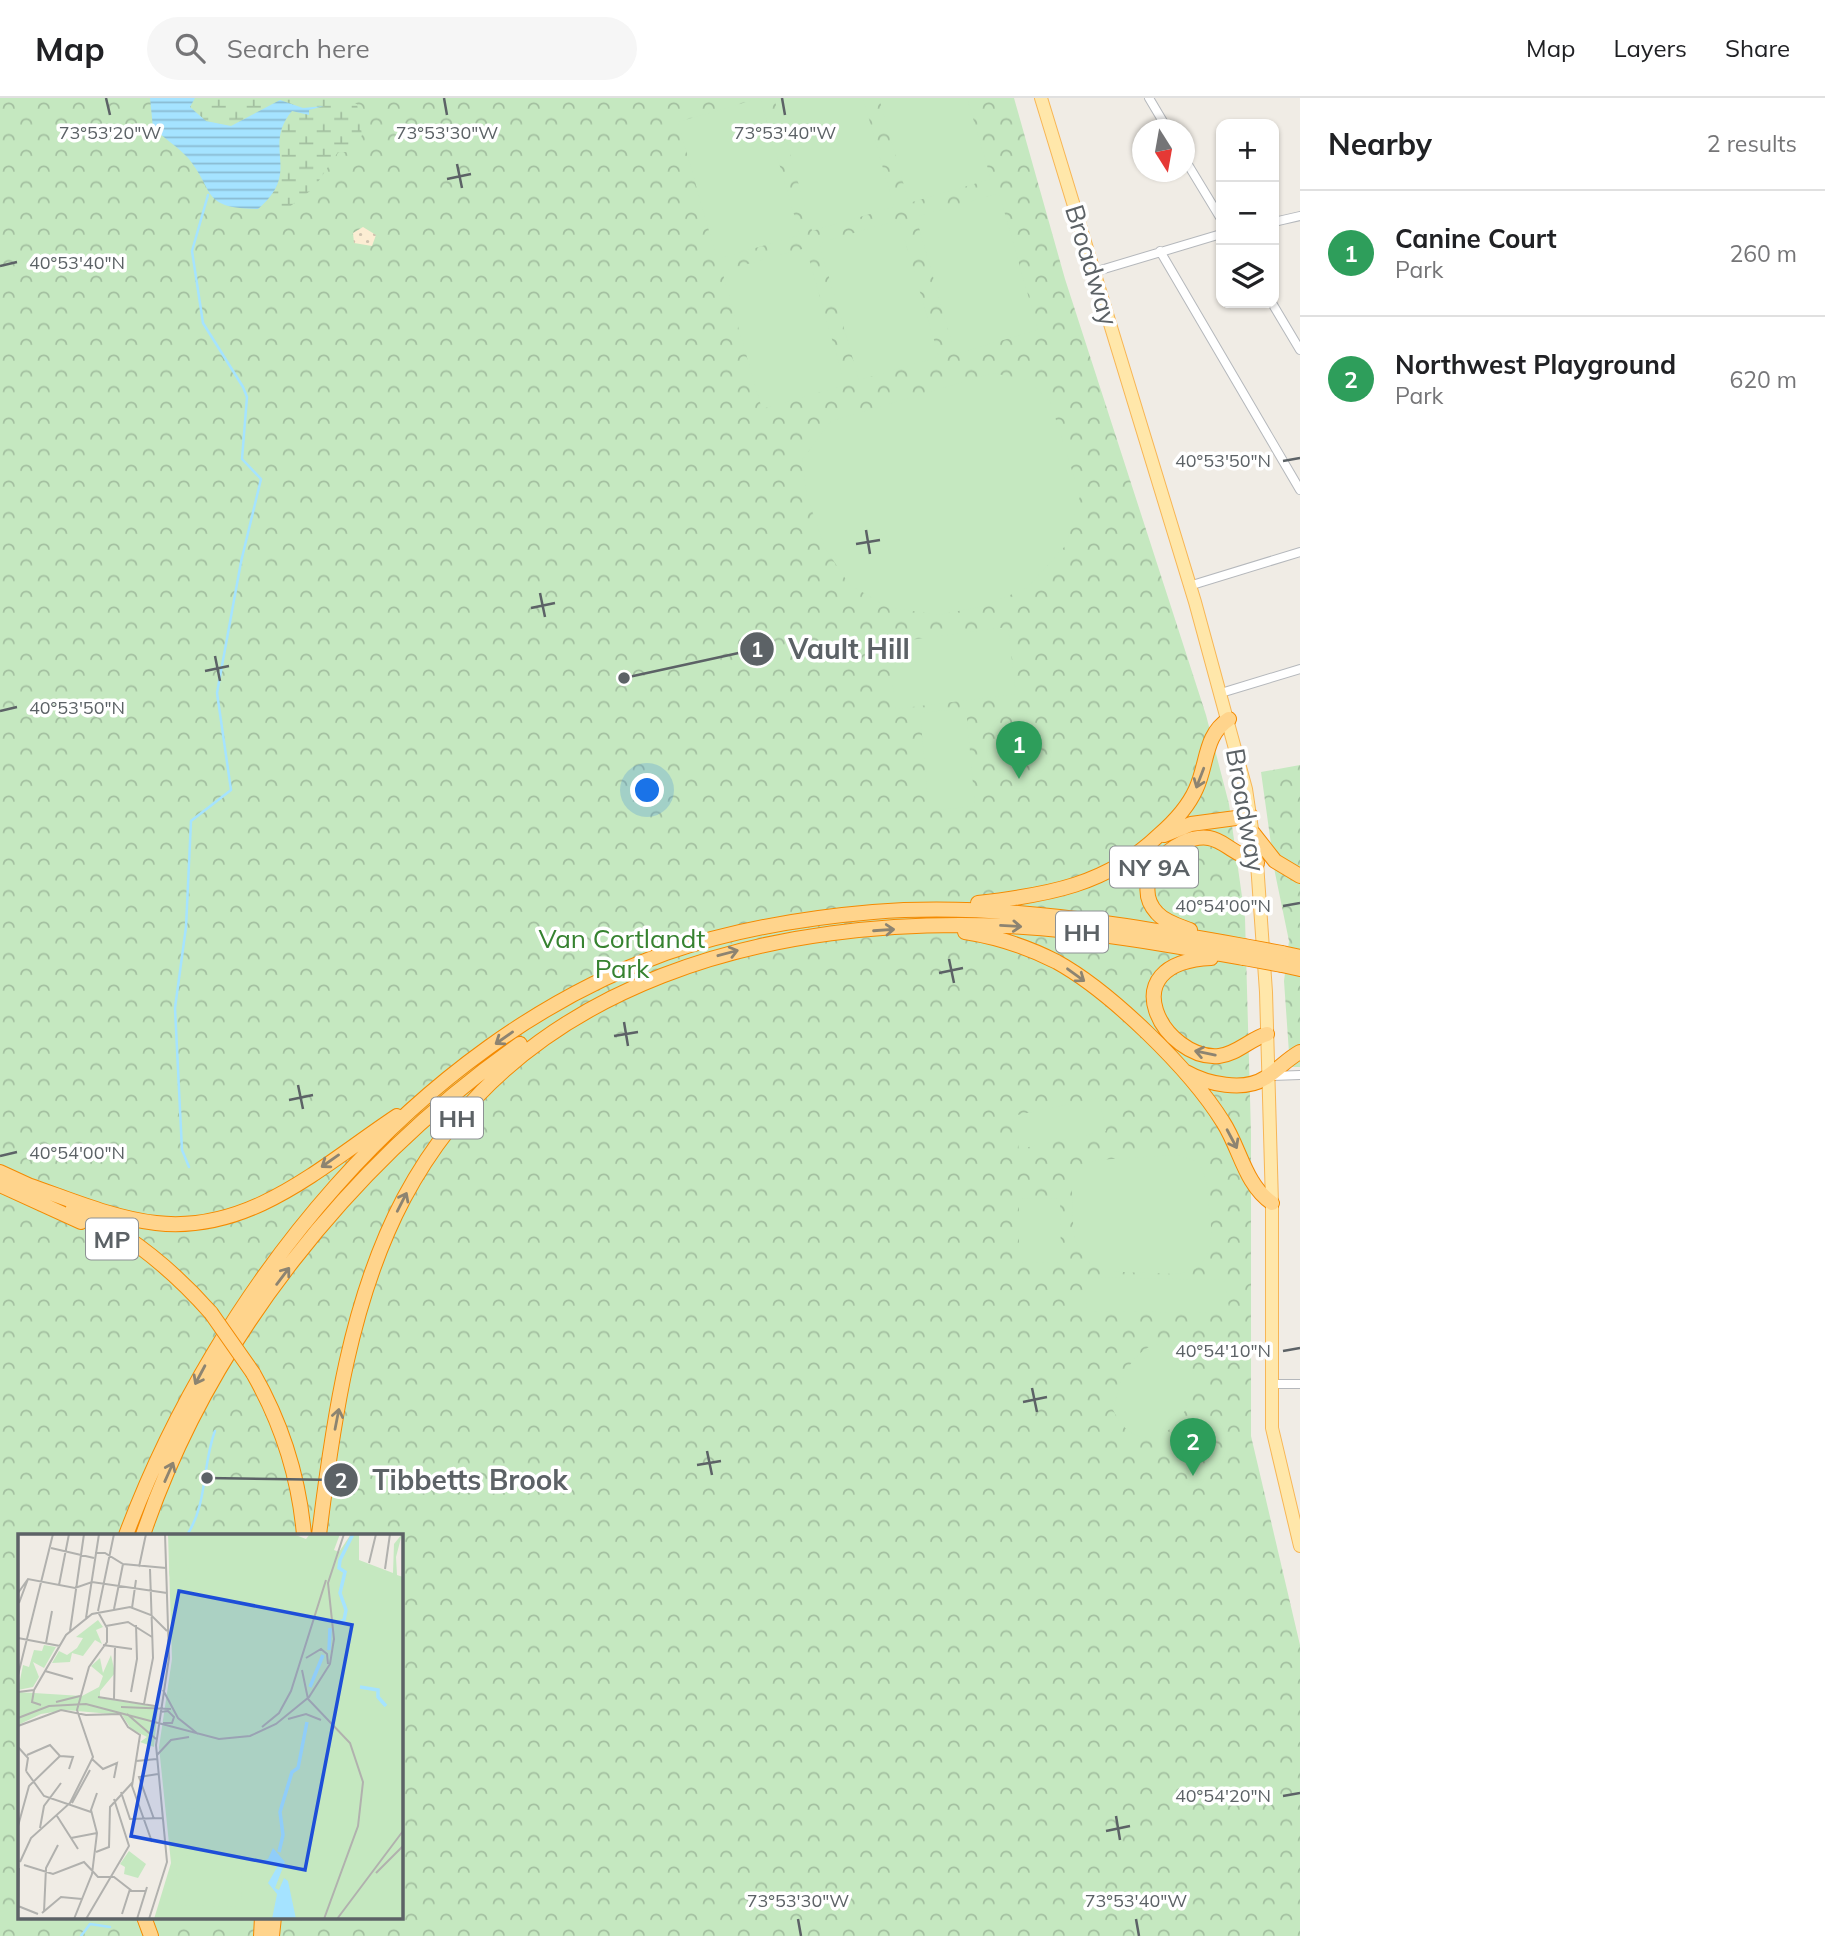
<!DOCTYPE html>
<html lang="en">
<head>
<meta charset="utf-8">
<style>
  :root { --surface:#fff; --page:#f6f6f6; --text:#202124; --muted:#757577; --line:#e0e0e0; --accent:#1a73e8 }
  body { margin:0; font-family:Mulish,sans-serif; background:var(--page); color:var(--text) }
  .controls { position:absolute; right:21px; top:21px; display:grid; overflow:hidden; border-radius:14px; box-shadow:0 2px 5px #0004 }
  .controls button { width:63px; height:63px; display:grid; place-items:center; padding:0; border:0; border-bottom:2px solid var(--line); background:var(--surface); color:var(--text); font:35px sans-serif }
  .compass { position:absolute; left:1132px; top:21px; width:63px; height:63px; border-radius:50%; background:var(--surface); box-shadow:0 2px 5px #0004; rotate:169deg }
  .you { position:absolute; left:648px; top:693px; width:24px; height:24px; margin:-18px; border:5px solid #fff; border-radius:50%; background:#1a73e8; box-shadow:0 0 0 10px #1a73e833 }
  .badge { display:grid; place-items:center; width:46px; height:46px; border-radius:50%; background:var(--accent); color:#fff; font-size:23px; font-weight:700 }
  .pin { position:absolute; translate:-50% -58px; filter:drop-shadow(0 2px 4px #0008) }
  .pin::after { content:''; position:absolute; top:37px; width:24px; height:21px; background:inherit; clip-path:polygon(0 0,100% 0,50% 100%) }
  .list { margin:0; padding:0; list-style:none }
  h2 { display:flex; justify-content:space-between; align-items:center; height:91px; margin:0; padding:0 28px; font-size:30px }
  h2 small { font-size:23px; font-weight:400; color:var(--muted) }
  .list li { display:grid; grid-template-columns:46px 1fr auto; gap:21px; align-items:center; box-sizing:border-box; height:126px; padding:0 28px; border-top:2px solid var(--line) }
  .list b { display:block; font-size:26px; white-space:nowrap }
  .list p { margin:0; font-size:23px; white-space:nowrap; color:var(--muted) }
  .list em { font-size:23px; font-style:normal; color:var(--muted) }
  .icon { flex:none; width:38px; height:38px; fill:none; stroke:currentColor; stroke-width:2; stroke-linecap:round; stroke-linejoin:round }
  .map { position:relative; flex:none; width:1300px; height:1838px; overflow:hidden }
  header { display:flex; align-items:center; gap:42px; box-sizing:border-box; height:98px; padding:0 35px; background:var(--surface); border-bottom:2px solid var(--line) }
  header strong { font-size:33px }
  nav { display:flex; gap:38px; margin-inline-start:auto; font-size:24px }
  .search { width:490px; height:63px; background:var(--page); display:flex; align-items:center; gap:18px; box-sizing:border-box; padding:0 24px; border-radius:38px; color:var(--muted); font-size:26px }
  main { display:flex }
  aside { flex:1; background:var(--surface) }
  .map>svg:first-child { display:block }
  .forest { fill:url(#forest-crowns); fill-rule:evenodd }
  .wetland { fill:url(#wetland-marsh) }
  .sand { fill:url(#sand-dots) }
  .pitch { fill:#c5e8c0 }
  .water { fill:url(#water-rules) }
  .lines { fill:none; stroke-linecap:round; stroke-linejoin:round }
  .stream { stroke:#a5e3ff; stroke-width:2.5 }
  .minor-casing { stroke:#b5b8bc; stroke-width:10 }
  .primary-casing { stroke:#f7b656; stroke-width:14 }
  .motorway-casing { stroke:#f48a00; stroke-width:16 }
  .minor { stroke:#fff; stroke-width:8 }
  .primary { stroke:#ffe7aa; stroke-width:12 }
  .motorway { stroke:#ffd48c; stroke-width:14 }
  .motorway-bridge-casing { stroke:#f48a00; stroke-width:16; stroke-linecap:butt }
  .motorway-bridge { stroke:#ffd48c; stroke-width:14 }
  .oneway { stroke:#8d8471 }
  .ticks { fill:none; stroke:#5c6266; stroke-width:2.5 }
  .labels { text-anchor:middle; dominant-baseline:central; stroke-width:7; stroke-linejoin:round; paint-order:stroke }
  .shield { fill:#fff; stroke:#8d9194; stroke-width:2 }
  .shield-label { font-size:24px; font-weight:bold; fill:#5c6266 }
  .street-label { font-size:26px; fill:#5c6266; stroke:#fff }
  .park-label { font-size:26px; fill:#368230; stroke:#fff }
  .inset-river { fill:none; stroke:#a5e3ff; stroke-width:3.5 }
  .inset-road { fill:none; stroke:#b1b1ae; stroke-width:2 }
  .view { fill:#1d4ed8; fill-opacity:0.15; stroke:#1d4ed8; stroke-width:3.5 }
  .inset-edge { fill:none; stroke:#5c6266; stroke-width:3.5 }
  .ticks-label { font-size:18px; text-anchor:middle; fill:#5c6266; stroke:#fff; stroke-width:7; stroke-linejoin:round; paint-order:stroke }
  .leader { fill:none; stroke:#5c6266; stroke-width:2.5 }
  .callout-dot { fill:#5c6266; stroke:#fff; stroke-width:2.5 }
  .mark-label { font-size:21px; text-anchor:middle; font-weight:bold; fill:#fff }
  .callout-label { font-size:28px; text-anchor:middle; font-weight:bold; fill:#5c6266; stroke:#fff; stroke-width:7; stroke-linejoin:round; paint-order:stroke }
</style>
</head>
<body>
<header>
<strong>Map</strong>
<div class="search"><svg class="icon" aria-label="search" viewBox="0 0 24 24"><circle cx="10" cy="10" r="6"/><path d="M15 15l6 6"/></svg>Search here</div>
<nav><a>Map</a><a>Layers</a><a>Share</a></nav>
</header>
<main>
<div class="map">
<svg width="1300" height="1838" viewBox="0 0 1300 1838">
  <defs>
    <pattern id="forest-crowns" width="20" height="18" patternUnits="userSpaceOnUse" patternTransform="scale(1.75)"><rect width="20" height="18" fill="#c5e8c0"/><path d="M2 6a3 3 0 1 1 6 0M12 15a3 3 0 1 1 6 0" fill="none" stroke="#a3bfa0"/></pattern>
    <pattern id="wetland-marsh" width="20" height="14" patternUnits="userSpaceOnUse" patternTransform="scale(1.75)"><rect width="20" height="14" fill="#c5e8c0"/><path d="M1 5h8M5 5V1M11 12h8M15 12V8" fill="none" stroke="#a3bfa0"/></pattern>
    <pattern id="sand-dots" width="8" height="8" patternUnits="userSpaceOnUse" patternTransform="scale(1.75)"><rect width="8" height="8" fill="#fcedd3"/><path d="M2 2h.1M6 6h.1" fill="none" stroke="#cfc3af" stroke-width="1.8" stroke-linecap="round"/></pattern>
    <pattern id="water-rules" width="6" height="5" patternUnits="userSpaceOnUse" patternTransform="scale(1.75)"><rect width="6" height="5" fill="#a5e3ff"/><path d="M0 2.5h6" fill="none" stroke="#8abbd2"/></pattern>
  </defs>
  <rect width="100%" height="100%" fill="#f0ece5"/>
  <path class="forest" d="M 0,0 L 1014,0 L 1065,181 L 1206,617 L 1229,706 L 1245,820 L 1251,1035 L 1251,1338 L 1300,1547 L 1300,1838 L 0,1838 ZM 19,1437 L 401,1437 L 401,1819 L 19,1819 Z
    M 1300,667 L 1300,969 L 1290,969 L 1284,883 L 1289,843 L 1275,775 L 1261,674 Z"/>
  <path class="wetland" d="M 195,0 L 335,0 L 357,6 L 362,37 L 354,54 L 338,54 L 314,90 L 288,110 L 258,111 C 302,73 261,51 292,13 L 319,8 L 304,10 L 280,2 L 231,28 L 206,23 L 189,9 Z"/>
  <path class="sand" d="M 363,129 L 376,137 L 372,148 L 354,145 L 353,135 Z"/>
  <path class="pitch" d="M 760,0 L 800,137 L 717,161 L 678,24 Z
    M 774,0 L 863,0 L 894,109 L 812,133 Z
    M 879,0 L 967,0 L 991,81 L 909,105 Z
    M 999,95 L 1038,232 L 955,256 L 916,119 Z
    M 899,122 L 939,259 L 859,282 L 819,145 Z
    M 806,150 L 845,287 L 762,311 L 722,173 Z
    M 993,275 L 1027,282 L 1050,303 L 1080,398 L 1066,447 L 1027,490 L 984,508 L 938,517 L 887,509 L 849,486 L 825,450 L 807,398 L 802,362 L 831,323 Z
    M 1008,529 L 1016,596 L 896,611 L 887,545 Z
    M 966,610 L 975,708 L 929,713 L 920,615 Z
    M 1099,1000 L 1106,1033 L 1019,1051 L 1012,1018 Z
    M 1177,1057 L 1196,1063 C 1208,1074 1207,1093 1209,1109 C 1211,1128 1215,1150 1201,1166 C 1190,1178 1170,1176 1155,1175 C 1105,1174 1071,1177 1073,1114 C 1073,1102 1070,1088 1074,1077 L 1084,1066 L 1096,1062 Z
    M 1060,1100 L 1061,1164 L 1019,1165 L 1019,1101 Z
    M 1086,1179 L 1224,1182 L 1230,1215 L 1087,1213 Z
    M 1154,1246 L 1175,1247 C 1180,1252 1187,1257 1190,1263 C 1209,1308 1147,1380 1113,1312 C 1120,1283 1127,1260 1154,1246 Z"/>
  <path class="water" d="M 150,0 L 195,0 L 190,9 L 206,23 L 231,28 L 280,2 L 303,10 L 324,8 L 309,12 L 309,17 L 292,13 C 261,50 303,73 258,111 C 200,110 216,94 188,60 C 178,49 164,40 153,30 Z"/>
  <g class="lines">
    <path class="stream" d="M 189,1069 L 182,1052 L 175,910 L 186,829 L 191,723 L 231,692 L 217,595 L 241,464 L 261,381 L 242,361 L 247,299 L 243,289 L 203,225 L 192,153 L 208,97
      M 187,1437 C 208,1405 202,1367 215,1333
      M 81,1838 L 90,1826 L 110,1829"/>
    <defs>
      <path id="minor" d="M 1149,0 L 1168,32
        M 1184,60 L 1221,121
        M 1274,124 L 1300,118
        M 1160,153 L 1300,392
        M 1094,174 L 1221,136
        M 1272,205 L 1300,252
        M 1189,488 L 1300,454
        M 1221,595 L 1300,571
        M 1272,978 L 1300,977
        M 1271,1286 L 1300,1286"/>
      <path id="primary" d="M 1041,0 L 1195,504 L 1246,691 L 1257,765 L 1266,894 L 1272,1105 L 1272,1330 L 1300,1448"/>
      <path id="motorway" d="M 1253,735 L 1275,763 L 1300,778
        M 1164,737 L 1191,726 L 1251,718
        M 978,805 C 1047,797 1107,787 1159,737 C 1174,724 1188,709 1196,691 C 1208,665 1204,637 1229,621
        M 1190,832 C 1179,828 1165,824 1157,815 C 1127,783 1174,735 1209,740 C 1221,742 1228,750 1238,755 C 1245,759 1251,760 1257,765
        M 965,834 C 997,839 1028,849 1057,864 C 1111,894 1190,971 1223,1024 C 1240,1050 1245,1087 1272,1105
        M 1282,855 L 1300,859
        M 1211,860 C 1108,865 1165,963 1219,958 C 1237,956 1250,941 1267,936
        M 1282,867 L 1300,871
        M 1186,974 C 1207,986 1244,994 1265,980 C 1278,972 1287,961 1300,954
        M 0,1074 L 37,1091
        M 0,1087 L 81,1124
        M 28,1087 C 69,1101 112,1120 156,1125 C 251,1136 323,1067 397,1018
        M 73,1110 C 128,1134 172,1171 211,1215
        M 253,1275 C 281,1324 299,1380 304,1437
        M 126,1437 C 217,1193 414,945 666,855 C 732,832 803,820 873,814 C 998,804 1122,826 1244,848
        M 143,1437 C 209,1241 352,1064 520,946
        M 319,1437 C 333,1324 350,1202 404,1100 C 521,880 774,818 1007,828 C 1087,832 1165,846 1244,860
        M 144,1819 L 151,1838
        M 261,1838 L 262,1819
        M 272,1838 L 274,1819"/>
    </defs>
    <use href="#minor" class="minor-casing"/>
    <use href="#primary" class="primary-casing"/>
    <use href="#motorway" class="motorway-casing"/>
    <use href="#minor" class="minor"/>
    <use href="#primary" class="primary"/>
    <use href="#motorway" class="motorway"/>
    <defs>
      <path id="motorway-bridge" d="M 1244,848 L 1282,855
        M 1244,860 L 1282,867
        M 211,1215 L 253,1275"/>
    </defs>
    <use href="#motorway-bridge" class="motorway-bridge-casing"/>
    <use href="#motorway-bridge" class="motorway-bridge"/>
  </g>
  <defs><path id="oneway-shaft" d="M-6 0H5M1.5-3L5.5 0L1.5 3" fill="none" stroke-width="1.6" stroke-linecap="round" stroke-linejoin="round" transform="scale(1.75)"/></defs>
  <g class="oneway">
    <use href="#oneway-shaft" transform="translate(1200 680) rotate(111)"/>
    <use href="#oneway-shaft" transform="translate(1011 828) rotate(3)"/>
    <use href="#oneway-shaft" transform="translate(884 832) rotate(-4)"/>
    <use href="#oneway-shaft" transform="translate(728 855) rotate(-15)"/>
    <use href="#oneway-shaft" transform="translate(1076 877) rotate(36)"/>
    <use href="#oneway-shaft" transform="translate(504 940) rotate(145)"/>
    <use href="#oneway-shaft" transform="translate(1205 955) rotate(-168)"/>
    <use href="#oneway-shaft" transform="translate(1232 1041) rotate(62)"/>
    <use href="#oneway-shaft" transform="translate(330 1063) rotate(145)"/>
    <use href="#oneway-shaft" transform="translate(402 1104) rotate(-63)"/>
    <use href="#oneway-shaft" transform="translate(283 1178) rotate(-53)"/>
    <use href="#oneway-shaft" transform="translate(200 1277) rotate(118)"/>
    <use href="#oneway-shaft" transform="translate(337 1321) rotate(-79)"/>
    <use href="#oneway-shaft" transform="translate(169 1374) rotate(-66)"/>
  </g>
  <path class="ticks" d="M 106,0 L 110,17M 444,0 L 447,17M 782,0 L 785,17M 457,66 L 462,90M 447,81 L 471,76M 0,168 L 17,164M 1283,363 L 1300,360M 866,432 L 870,456M 856,446 L 880,442M 540,495 L 545,519M 531,510 L 555,505M 215,558 L 220,583M 205,573 L 229,568M 0,613 L 17,609M 1283,808 L 1300,805M 949,861 L 954,885M 939,875 L 963,870M 624,924 L 628,948M 614,938 L 638,934M 298,987 L 303,1011M 289,1002 L 313,997M 0,1058 L 17,1054M 1283,1253 L 1300,1250M 1032,1290 L 1037,1314M 1023,1304 L 1047,1299M 707,1353 L 712,1377M 697,1367 L 721,1363M 1283,1698 L 1300,1695M 1116,1718 L 1120,1742M 1106,1733 L 1130,1728M 798,1821 L 801,1838M 1136,1821 L 1139,1838"/>
  <g class="labels">
    <g class="shield">
      <rect x="1110" y="748.5" width="88" height="41" rx="5"/>
      <rect x="1056" y="813.5" width="52" height="41" rx="5"/>
      <rect x="431" y="999.5" width="52" height="41" rx="5"/>
      <rect x="86" y="1120.5" width="52" height="41" rx="5"/>
    </g>
    <g class="shield-label">
      <text x="1154" y="769">NY 9A</text>
      <text x="1082" y="834">HH</text>
      <text x="457" y="1020">HH</text>
      <text x="112" y="1141">MP</text>
    </g>
    <g class="street-label">
      <text transform="translate(1092 167) rotate(73)">Broadway</text>
      <text transform="translate(1246 712) rotate(80)">Broadway</text>
    </g>
    <g class="park-label">
      <text x="622" y="840">Van Cortlandt<tspan x="622" dy="30">Park</tspan></text>
    </g>
  </g>
  <g transform="translate(18 1436)">
    <rect width="385" height="385" fill="#f0ece5"/>
    <path d="M 150,0 L 275,0 L 288,5 L 292,0 L 322,0 L 316,16 L 321,18 L 333,0 L 341,0 L 341,26 L 375,39 L 376,10 L 384,0 L 378,23 L 379,41 L 385,43 L 385,385 L 136,385 L 153,329 L 141,213 L 154,125 ZM 80,86 L 85,93 L 78,96 L 84,110 L 77,106 L 65,122 L 54,119 L 52,128 L 34,129 L 41,117 L 49,121 L 59,114 L 65,104 L 58,103 ZM 26,111 L 38,113 L 26,134 L 15,128 L 21,143 L 15,153 L 0,156 L 5,131 L 11,133 L 16,116 L 24,117 ZM 93,121 L 97,139 L 82,157 L 82,164 L 140,173 L 136,213 L 122,208 L 129,203 L 113,195 L 104,181 L 48,176 L 23,180 L 0,191 L 0,158 L 64,162 L 81,153 L 85,142 L 73,132 L 82,124 L 85,139 Z" fill="#c5e8c0"/>
    <path d="M 251,314 L 255,314 L 249,328 L 261,330 L 255,347 L 248,344 L 248,330 L 239,326 Z" fill="#c5e8c0"/>
    <path d="M151 38a10 10 0 1 1 20 0a10 10 0 1 1-20 0ZM 154,142 L 173,146 L 171,165 L 154,162 L 159,148 ZM154 258a17 17 0 1 1 34 0a17 17 0 1 1-34 0ZM 111,317 L 128,330 L 120,344 L 106,340 L 107,333 L 102,330 ZM 159,321 L 224,323 L 223,373 L 158,371 Z" fill="#c5e8c0"/>
    <path d="M 255,314 L 267,328 L 257,354 L 261,356 L 266,344 L 270,347 L 278,385 L 254,385 L 259,360 L 250,349 L 261,330 L 243,327 L 250,325 Z" fill="#a5e3ff"/>
    <path class="inset-river" d="M 319,89 L 326,86 L 328,76 L 322,59 L 327,38 L 321,34 L 322,26 L 335,0M 311,116 L 312,94M 292,153 L 305,121M 342,153 L 360,156 L 360,163 L 368,172M 261,318 L 265,301 L 262,278 L 274,238 L 280,234 L 289,188"/>
    <path class="inset-road" d="M 33,14 L 76,24M 77,19 L 87,19 L 105,30 L 148,34M 351,29 L 358,0M 121,33 L 128,0M 367,35 L 372,0M 41,51 L 51,0M 0,59 L 10,45 L 57,54 L 74,48 L 149,59M 1,69 L 10,45M 114,74 L 118,46M 96,75 L 105,30M 80,77 L 96,0M 68,84 L 81,0M 88,92 L 110,88 L 134,103M 52,97 L 66,0M 0,104 L 42,112M 28,109 L 34,77M 85,111 L 114,115M 288,124 L 303,115 L 309,120 L 310,130M 284,136 L 290,165 L 332,209 L 345,248 L 340,292 L 306,385M 27,137 L 55,145M 0,141 L 35,0M 16,156 L 14,168 L 23,171M 145,156 L 160,184 L 180,200M 0,158 L 16,156 L 48,101 L 74,80 L 112,73 L 133,81 L 149,97M 113,158 L 119,125 L 118,91M 80,163 L 137,172M 96,165 L 97,113M 38,168 L 62,162M 126,170 L 135,124 L 132,35M 103,173 L 153,175M 142,178 L 150,177 L 156,183 L 154,189 L 145,189M 109,180 L 138,205M 0,184 L 31,172 L 68,170 L 201,205 L 232,202 L 258,190 L 291,163 L 312,130 L 316,105 L 310,49 L 326,0M 270,185 L 288,180 L 303,186M 0,192 L 43,176 L 68,181 L 102,180 L 110,193 L 122,201 L 114,252 L 134,308M 244,193 L 261,179 L 273,157 L 308,46M 0,213 L 10,224 L 8,237M 139,221 L 153,206 L 171,203M 42,222 L 55,223 L 51,235M 74,225 L 85,235 L 99,229 L 96,244M 118,227 L 139,225M 8,237 L 26,262 L 73,278M 103,258 L 112,285 L 145,284M 54,269 L 72,236M 39,282 L 60,315M 136,285 L 121,243 L 140,240M 0,292 L 11,252 L 42,222 L 32,211 L 9,221M 22,294 L 26,272 L 43,249M 53,304 L 79,299M 78,318 L 91,313 L 92,273 L 114,249M 2,328 L 13,304 L 52,269 L 75,223 L 59,176 L 71,133 L 89,108 L 89,94 L 80,78M 6,331 L 35,340 L 66,328 L 80,343 L 96,343 L 114,357 L 127,357M 358,339 L 385,312M 0,372 L 20,380M 26,378 L 28,334 L 40,311M 24,379 L 43,363 L 64,365M 104,380 L 112,355M 0,385 L 1,334M 56,385 L 74,340 L 79,299 L 73,276 L 79,259M 68,385 L 111,312 L 96,265M 119,385 L 129,353M 131,385 L 149,328 L 138,211 L 151,124 L 147,0M 319,385 L 385,297"/>
    <path class="view" d="M 161,57 L 334,91 L 287,336 L 113,302 Z"/>
    <rect width="385" height="385" class="inset-edge"/>
  </g>
  <g class="ticks-label">
    <text x="110" y="41">73°53'20"W</text>
    <text x="447" y="41">73°53'30"W</text>
    <text x="785" y="41">73°53'40"W</text>
    <text x="77" y="171">40°53'40"N</text>
    <text x="1223" y="369">40°53'50"N</text>
    <text x="77" y="616">40°53'50"N</text>
    <text x="1223" y="814">40°54'00"N</text>
    <text x="77" y="1061">40°54'00"N</text>
    <text x="1223" y="1259">40°54'10"N</text>
    <text x="1223" y="1704">40°54'20"N</text>
    <text x="798" y="1809">73°53'30"W</text>
    <text x="1136" y="1809">73°53'40"W</text>
  </g>
  <path class="leader" d="M624 580L757 551M207 1380L341 1382"/>
  <g class="callout-dot">
    <circle cx="624" cy="580" r="7"/>
    <circle cx="207" cy="1380" r="7"/>
    <circle cx="757" cy="551" r="18"/>
    <circle cx="341" cy="1382" r="18"/>
  </g>
  <g class="mark-label">
    <text x="757" y="559">1</text>
    <text x="341" y="1390">2</text>
  </g>
  <g class="callout-label">
    <text x="849" y="561">Vault Hill</text>
    <text x="470" y="1392">Tibbetts Brook</text>
  </g>
</svg>
<div class="controls">
<button>+</button>
<button>−</button>
<button><svg class="icon" aria-label="layers" viewBox="0 0 24 24"><path d="M12 4l9 5-9 5-9-5zM3 14l9 5 9-5"/></svg></button>
</div>
<svg class="compass" viewBox="-18 -18 36 36"><path d="M0-13l5 13h-10z" fill="#e53935"/><path d="M0 13l5-13h-10z" fill="#757577"/></svg>
<div class="you"></div>
<div class="pin badge" style="left:1019px;top:681px;background:#2e9e5b">1</div>
<div class="pin badge" style="left:1193px;top:1378px;background:#2e9e5b">2</div>
</div>
<aside>
<h2>Nearby<small>2 results</small></h2>
<ul class="list">
<li><span class="badge" style="background:#2e9e5b">1</span><div><b>Canine Court</b><p>Park</p></div><em>260 m</em></li>
<li><span class="badge" style="background:#2e9e5b">2</span><div><b>Northwest Playground</b><p>Park</p></div><em>620 m</em></li>
</ul>
</aside>
</main>
</body>
</html>
